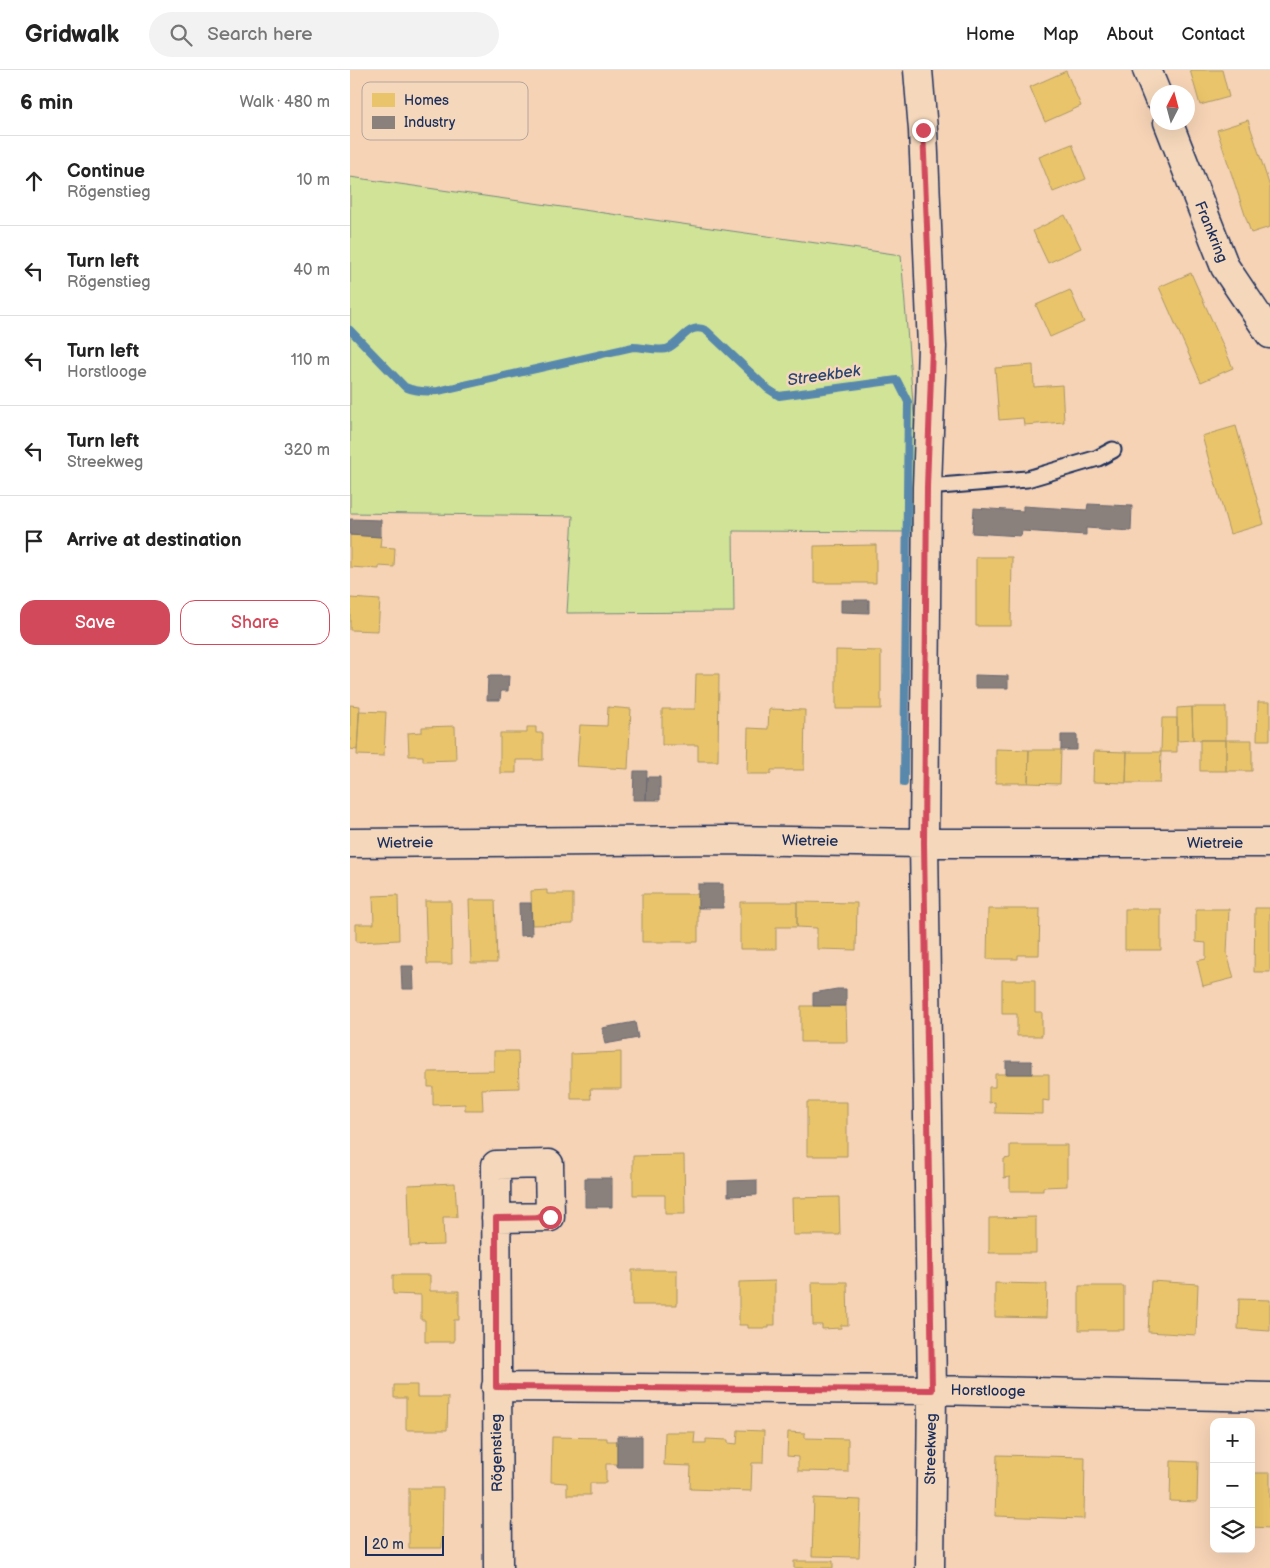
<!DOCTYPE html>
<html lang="en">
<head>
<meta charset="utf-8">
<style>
  :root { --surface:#fff; --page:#f2f2f2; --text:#222; --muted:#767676; --line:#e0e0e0; --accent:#d1495b }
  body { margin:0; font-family:"Balsamiq Sans",sans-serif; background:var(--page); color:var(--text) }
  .controls { position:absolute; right:15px; bottom:15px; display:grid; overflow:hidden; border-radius:10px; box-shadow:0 5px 20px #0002 }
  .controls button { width:45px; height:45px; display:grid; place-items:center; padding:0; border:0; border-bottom:1px solid var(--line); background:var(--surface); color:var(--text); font:25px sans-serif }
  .compass { position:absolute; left:800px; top:15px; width:45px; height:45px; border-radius:50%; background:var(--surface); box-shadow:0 5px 20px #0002; rotate:6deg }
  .scale { position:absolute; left:15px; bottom:12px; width:79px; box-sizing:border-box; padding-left:5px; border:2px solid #1b2f5e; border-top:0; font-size:14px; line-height:18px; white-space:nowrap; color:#1b2f5e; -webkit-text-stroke:4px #f5d8bb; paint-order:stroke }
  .stop { position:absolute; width:15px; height:15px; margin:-11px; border:4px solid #d1495b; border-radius:50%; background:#fff }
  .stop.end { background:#d1495b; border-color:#fff; box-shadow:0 1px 5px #0008 }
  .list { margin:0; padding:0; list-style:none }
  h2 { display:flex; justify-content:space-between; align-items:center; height:65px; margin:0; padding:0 20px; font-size:21px }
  h2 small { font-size:16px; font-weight:400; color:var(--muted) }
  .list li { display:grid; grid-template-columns:32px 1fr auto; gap:15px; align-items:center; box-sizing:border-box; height:90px; padding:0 20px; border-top:1px solid var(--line) }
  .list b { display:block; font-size:19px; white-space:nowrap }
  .list p { margin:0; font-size:16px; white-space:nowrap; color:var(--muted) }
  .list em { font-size:16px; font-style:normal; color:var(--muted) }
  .actions { display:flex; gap:10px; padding:15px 20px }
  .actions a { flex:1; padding:11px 0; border:1px solid var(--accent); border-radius:15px; text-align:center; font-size:18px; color:var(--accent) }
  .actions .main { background:var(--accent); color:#fff }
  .icon { flex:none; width:28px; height:28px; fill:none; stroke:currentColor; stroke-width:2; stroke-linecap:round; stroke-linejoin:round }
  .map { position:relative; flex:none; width:920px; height:1498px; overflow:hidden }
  header { display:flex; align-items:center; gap:30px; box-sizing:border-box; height:70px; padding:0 25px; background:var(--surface); border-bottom:1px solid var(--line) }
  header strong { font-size:24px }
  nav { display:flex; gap:28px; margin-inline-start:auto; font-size:18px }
  .search { width:350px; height:45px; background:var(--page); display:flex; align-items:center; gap:12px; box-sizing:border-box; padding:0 18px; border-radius:28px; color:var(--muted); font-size:19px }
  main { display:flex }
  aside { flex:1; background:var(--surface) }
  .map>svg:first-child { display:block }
  .green { fill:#d0e397; stroke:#76897a }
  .homes { fill:#e9c46a; stroke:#ab9766 }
  .industry { fill:#8a817c; stroke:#696873 }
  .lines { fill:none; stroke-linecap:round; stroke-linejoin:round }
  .stream { stroke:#5888ac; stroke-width:8 }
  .lane-casing { stroke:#1b2f5e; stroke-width:19 }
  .street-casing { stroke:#1b2f5e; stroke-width:31 }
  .lane { stroke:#f5d8bb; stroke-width:15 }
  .street { stroke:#f5d8bb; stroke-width:28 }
  .route { stroke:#d1495b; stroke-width:6 }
  .labels { text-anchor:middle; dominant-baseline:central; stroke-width:5; stroke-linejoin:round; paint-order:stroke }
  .street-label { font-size:15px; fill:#1b2f5e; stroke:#f5d8bb }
  .water-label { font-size:16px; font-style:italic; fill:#2a4572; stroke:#f5d8bb }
  .key { fill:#f5d8bb; stroke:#b4a59f; stroke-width:1 }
  .key-label { font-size:14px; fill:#1b2f5e }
</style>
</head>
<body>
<header>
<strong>Gridwalk</strong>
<div class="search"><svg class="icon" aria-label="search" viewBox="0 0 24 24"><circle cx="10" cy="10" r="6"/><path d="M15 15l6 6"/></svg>Search here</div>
<nav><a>Home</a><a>Map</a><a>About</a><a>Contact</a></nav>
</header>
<main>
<aside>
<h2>6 min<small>Walk · 480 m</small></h2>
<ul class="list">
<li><svg class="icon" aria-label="ahead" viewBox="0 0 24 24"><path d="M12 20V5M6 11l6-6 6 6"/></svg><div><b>Continue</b><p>Rögenstieg</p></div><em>10 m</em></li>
<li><svg class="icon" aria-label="left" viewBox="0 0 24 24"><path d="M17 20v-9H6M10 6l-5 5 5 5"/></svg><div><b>Turn left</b><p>Rögenstieg</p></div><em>40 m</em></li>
<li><svg class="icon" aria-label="left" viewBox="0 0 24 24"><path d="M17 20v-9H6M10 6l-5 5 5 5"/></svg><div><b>Turn left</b><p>Horstlooge</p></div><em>110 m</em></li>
<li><svg class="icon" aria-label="left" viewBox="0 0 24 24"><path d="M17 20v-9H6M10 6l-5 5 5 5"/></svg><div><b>Turn left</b><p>Streekweg</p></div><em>320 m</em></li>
<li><svg class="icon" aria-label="arrive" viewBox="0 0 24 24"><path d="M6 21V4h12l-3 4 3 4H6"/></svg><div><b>Arrive at destination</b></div></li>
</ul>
<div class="actions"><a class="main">Save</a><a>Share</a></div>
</aside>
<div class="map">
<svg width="920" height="1498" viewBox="0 0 920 1498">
  <rect width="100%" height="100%" fill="#f6d3b5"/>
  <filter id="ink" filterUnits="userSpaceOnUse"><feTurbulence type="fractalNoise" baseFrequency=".02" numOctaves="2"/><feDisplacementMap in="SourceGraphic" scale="10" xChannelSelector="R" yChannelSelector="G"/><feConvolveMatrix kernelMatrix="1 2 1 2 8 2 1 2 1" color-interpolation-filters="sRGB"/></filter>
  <g filter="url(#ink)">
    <path class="green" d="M 0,107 L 551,185 L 564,345 L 565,462 L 383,461 L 384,542 L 217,543 L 223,446 L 0,443 Z"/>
    <path class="homes" d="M 840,0 L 872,0 L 879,27 L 850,35 Z
      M 716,1 L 731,36 L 695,52 L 680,17 Z
      M 898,50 L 920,117 L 920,157 L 901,163 L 867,60 Z
      M 722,74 L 736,109 L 703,122 L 689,87 Z
      M 715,145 L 731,178 L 698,193 L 683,161 Z
      M 841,203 L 883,298 L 851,312 L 809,217 Z
      M 720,220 L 734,252 L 700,267 L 686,235 Z
      M 683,295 L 684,317 L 712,315 L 714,352 L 674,355 L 673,348 L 649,350 L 645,298 Z
      M 886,356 L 914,454 L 880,464 L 852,366 Z
      M 0,465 L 31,467 L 30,477 L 45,478 L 44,497 L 29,496 L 29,499 L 0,497 Z
      M 526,475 L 526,513 L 464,513 L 464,476 Z
      M 626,487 L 662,487 L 661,556 L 626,556 Z
      M 0,528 L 30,530 L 28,561 L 0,560 Z
      M 486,580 L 531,581 L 531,639 L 486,639 Z
      M 346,604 L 369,604 L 368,691 L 348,691 L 348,675 L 312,675 L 312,639 L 345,639 Z
      M 908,632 L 920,632 L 920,670 L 907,670 Z
      M 0,635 L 10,636 L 7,680 L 0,679 Z
      M 258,637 L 281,639 L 278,699 L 227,696 L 230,655 L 257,656 Z
      M 842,637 L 876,637 L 876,670 L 843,670 Z
      M 842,637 L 843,670 L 827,671 L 827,638 Z
      M 419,639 L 455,640 L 454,700 L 421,700 L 421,704 L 397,704 L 398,658 L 418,659 Z
      M 9,641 L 36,642 L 34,686 L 7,685 Z
      M 812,648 L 827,648 L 827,682 L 811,682 Z
      M 105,656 L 106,690 L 73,691 L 73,686 L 59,686 L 58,663 L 72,662 L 72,657 Z
      M 177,657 L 186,657 L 186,663 L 193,663 L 193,690 L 166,690 L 166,703 L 150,703 L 150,663 L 177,663 Z
      M 850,670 L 876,670 L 876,701 L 850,701 Z
      M 876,670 L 902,670 L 902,701 L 876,701 Z
      M 646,679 L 679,680 L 678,713 L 646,713 Z
      M 679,680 L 711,680 L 710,714 L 678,713 Z
      M 744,681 L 777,682 L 776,713 L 743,712 Z
      M 777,682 L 811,682 L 810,713 L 776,713 Z
      M 197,820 L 197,824 L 223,824 L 223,854 L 182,855 L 181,821 Z
      M 292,824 L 348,824 L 348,872 L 292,872 Z
      M 48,825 L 49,870 L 6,872 L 6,854 L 24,854 L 23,826 Z
      M 119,830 L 145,830 L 147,893 L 121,893 Z
      M 75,831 L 101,831 L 102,894 L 77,894 Z
      M 390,832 L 447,832 L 447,857 L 426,857 L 426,879 L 390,879 Z
      M 447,832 L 507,833 L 506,880 L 467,879 L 467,858 L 447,857 Z
      M 905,838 L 920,838 L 920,902 L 904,902 Z
      M 638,839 L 690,839 L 689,885 L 668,885 L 668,889 L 637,889 Z
      M 775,839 L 811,839 L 811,880 L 775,880 Z
      M 846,839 L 879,839 L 877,884 L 884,908 L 853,916 L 847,891 L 856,889 L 856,873 L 846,872 Z
      M 652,910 L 685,910 L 685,942 L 692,942 L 692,966 L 667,966 L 667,944 L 652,944 Z
      M 451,936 L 496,936 L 497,972 L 451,972 Z
      M 144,981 L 168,981 L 169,1018 L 132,1019 L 133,1040 L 115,1040 L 115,1034 L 83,1035 L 83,1017 L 78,1017 L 78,1002 L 144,1001 Z
      M 271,982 L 271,1019 L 240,1019 L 241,1029 L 221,1029 L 221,984 Z
      M 645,1004 L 699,1004 L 699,1031 L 693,1030 L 693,1044 L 645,1043 L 645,1032 L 639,1033 L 639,1017 L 645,1017 Z
      M 457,1032 L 497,1032 L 497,1086 L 457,1086 Z
      M 660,1075 L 717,1075 L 717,1116 L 693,1117 L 693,1121 L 660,1121 L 660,1107 L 654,1108 L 654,1089 L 660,1088 Z
      M 334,1085 L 335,1144 L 315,1144 L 315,1125 L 283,1125 L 283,1086 Z
      M 105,1113 L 107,1147 L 93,1147 L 94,1175 L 60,1176 L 58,1115 Z
      M 489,1127 L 490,1165 L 443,1165 L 442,1128 Z
      M 686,1147 L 686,1183 L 639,1183 L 639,1148 Z
      M 282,1200 L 327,1200 L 327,1235 L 282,1235 Z
      M 43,1205 L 80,1205 L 80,1221 L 109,1221 L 109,1250 L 104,1250 L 104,1272 L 75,1272 L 75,1250 L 71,1250 L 71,1225 L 43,1224 Z
      M 425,1211 L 425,1255 L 419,1255 L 419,1258 L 398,1258 L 398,1255 L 389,1255 L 389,1212 Z
      M 801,1211 L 848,1214 L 846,1265 L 798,1262 Z
      M 462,1212 L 497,1212 L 498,1255 L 491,1255 L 491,1258 L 472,1259 L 472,1255 L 463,1255 Z
      M 645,1213 L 697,1214 L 696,1248 L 645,1247 Z
      M 729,1216 L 774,1216 L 774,1260 L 729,1260 Z
      M 889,1229 L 920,1230 L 920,1261 L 888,1259 Z
      M 44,1315 L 67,1315 L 67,1327 L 98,1327 L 97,1360 L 56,1360 L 56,1328 L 44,1328 Z
      M 388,1360 L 414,1361 L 413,1393 L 402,1393 L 401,1421 L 340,1419 L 341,1396 L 314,1395 L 315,1362 L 345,1362 L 344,1373 L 356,1373 L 356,1369 L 378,1370 L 378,1373 L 387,1374 Z
      M 438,1362 L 455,1363 L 455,1368 L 498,1369 L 498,1402 L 448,1401 L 448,1387 L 437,1386 Z
      M 202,1367 L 257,1368 L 257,1371 L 267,1371 L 267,1394 L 256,1394 L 256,1413 L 240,1413 L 240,1425 L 217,1425 L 217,1413 L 201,1412 Z
      M 647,1385 L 735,1387 L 734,1449 L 645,1446 Z
      M 821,1391 L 848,1392 L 847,1432 L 820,1431 Z
      M 901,1403 L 920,1403 L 920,1458 L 901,1457 Z
      M 59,1418 L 93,1418 L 92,1478 L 59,1478 Z
      M 464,1428 L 511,1430 L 509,1487 L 462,1486 Z
      M 444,1491 L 483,1491 L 483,1498 L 444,1498 Z"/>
    <path class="industry" d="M 738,434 L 782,436 L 781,461 L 736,458 L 736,465 L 672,461 L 671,466 L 622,463 L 624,438 L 673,441 L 673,436 L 737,440 Z
      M 0,449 L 31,450 L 31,467 L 0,465 Z
      M 491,530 L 519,530 L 519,543 L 491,542 Z
      M 625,605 L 658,606 L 658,618 L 625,618 Z
      M 138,606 L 159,606 L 158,621 L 151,621 L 150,630 L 137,630 Z
      M 711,665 L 727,665 L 727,680 L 711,680 Z
      M 284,701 L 297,701 L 296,730 L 283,730 Z
      M 297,707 L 310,707 L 310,730 L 296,730 Z
      M 348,814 L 373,814 L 373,838 L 348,838 Z
      M 169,833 L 181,833 L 182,865 L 170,866 Z
      M 51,896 L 63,896 L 64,919 L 52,919 Z
      M 487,919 L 496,919 L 496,936 L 463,936 L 463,923 Z
      M 285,952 L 288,968 L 255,974 L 252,958 Z
      M 656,991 L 682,991 L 682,1004 L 656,1004 Z
      M 235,1108 L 262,1108 L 262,1137 L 235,1137 Z
      M 407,1110 L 407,1125 L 378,1126 L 378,1111 Z
      M 267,1366 L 292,1366 L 292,1397 L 267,1397 Z"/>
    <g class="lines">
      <path class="stream" d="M 0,260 L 55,317 C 66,322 77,322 88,321 L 283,277 C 293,277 306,281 316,279 C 331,274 339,250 357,261 L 418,319 L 429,326 L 547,310 L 558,332 L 554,713"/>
      <defs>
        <path id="lane" d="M 577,417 L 677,409 L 748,388 L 763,380"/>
        <path id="street" d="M 568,0 L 573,60 L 582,277 L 577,417 L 574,773 L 582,1320 L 580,1498
          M 797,0 L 808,27
          M 818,52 L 875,197 L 920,264
          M 0,773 L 378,770 L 574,773 L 920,773
          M 146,1148 L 200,1147 L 199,1094 L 146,1095 L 148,1498
          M 146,1317 L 582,1320 L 920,1327"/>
      </defs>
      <use href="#lane" class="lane-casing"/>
      <use href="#street" class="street-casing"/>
      <use href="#lane" class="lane"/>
      <use href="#street" class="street"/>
    </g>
  </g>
  <g class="lines" filter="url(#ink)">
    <path class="route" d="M 200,1147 L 146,1148 L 146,1317 L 582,1320 L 574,773 L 577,417 L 582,277 L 573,60"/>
  </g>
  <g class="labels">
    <g class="street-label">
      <text transform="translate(861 162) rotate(68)">Frankring</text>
      <text transform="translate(460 771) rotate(1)">Wietreie</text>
      <text transform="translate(55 773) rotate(-1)">Wietreie</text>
      <text x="865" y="773">Wietreie</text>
      <text transform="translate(638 1321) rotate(1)">Horstlooge</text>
      <text transform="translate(581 1379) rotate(-89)">Streekweg</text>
      <text transform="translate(147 1383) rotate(-91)">Rögenstieg</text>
    </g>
    <g class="water-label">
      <text transform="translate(474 306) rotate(-8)">Streekbek</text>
    </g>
  </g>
  <rect x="12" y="12" width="166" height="58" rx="8" class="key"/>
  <rect x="22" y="23" width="23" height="14" fill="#e9c46a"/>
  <rect x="22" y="46" width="23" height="13" fill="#8a817c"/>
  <g class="key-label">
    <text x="54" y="35">Homes</text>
    <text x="54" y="57">Industry</text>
  </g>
</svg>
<div class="controls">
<button>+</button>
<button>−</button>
<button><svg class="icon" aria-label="layers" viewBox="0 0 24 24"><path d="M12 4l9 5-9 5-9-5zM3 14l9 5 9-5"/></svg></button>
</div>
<svg class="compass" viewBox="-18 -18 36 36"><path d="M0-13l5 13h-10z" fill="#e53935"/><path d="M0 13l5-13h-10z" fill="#767676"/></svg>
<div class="scale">20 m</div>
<div class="stop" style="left:200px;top:1147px"></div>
<div class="stop end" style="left:573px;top:60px"></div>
</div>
</main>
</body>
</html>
